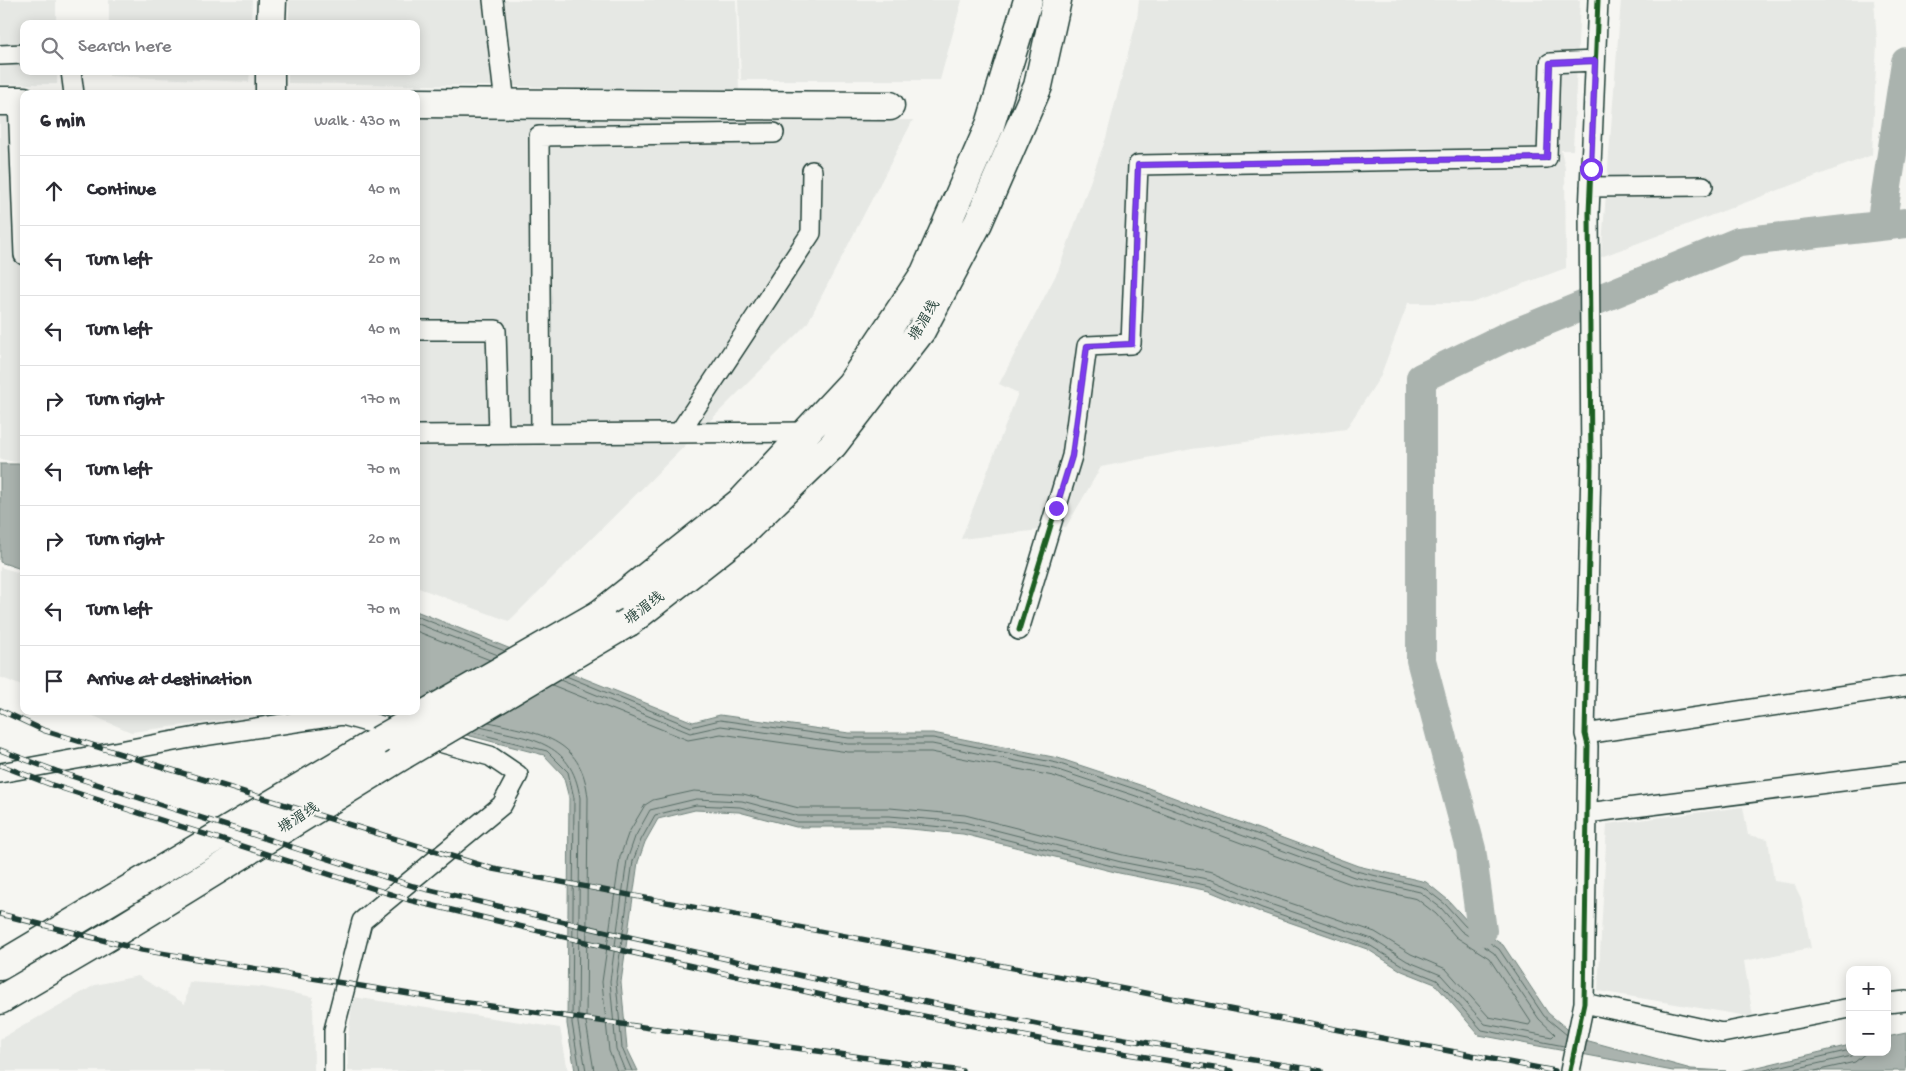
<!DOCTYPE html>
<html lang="en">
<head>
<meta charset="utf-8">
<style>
  :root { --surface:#fff; --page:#f7f7f7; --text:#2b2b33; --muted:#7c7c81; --line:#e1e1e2 }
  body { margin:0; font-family:"Gochi Hand","LXGW WenKai TC",sans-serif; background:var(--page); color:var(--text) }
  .controls { position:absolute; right:15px; bottom:15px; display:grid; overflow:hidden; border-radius:10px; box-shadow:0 2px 12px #0003 }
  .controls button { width:45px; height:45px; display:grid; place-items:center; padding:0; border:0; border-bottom:1px solid var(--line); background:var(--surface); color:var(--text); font:25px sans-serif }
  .stop { position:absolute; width:15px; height:15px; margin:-11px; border:4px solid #7c3aed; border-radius:50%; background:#fff }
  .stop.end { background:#7c3aed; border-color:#fff; box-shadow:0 1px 5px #0008 }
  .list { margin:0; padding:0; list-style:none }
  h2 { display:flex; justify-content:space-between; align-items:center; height:65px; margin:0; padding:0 20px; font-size:21px }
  h2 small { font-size:16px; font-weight:400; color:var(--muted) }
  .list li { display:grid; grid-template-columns:32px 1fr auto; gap:15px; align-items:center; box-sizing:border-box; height:70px; padding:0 20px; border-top:1px solid var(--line) }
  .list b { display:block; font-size:19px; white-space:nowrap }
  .list em { font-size:16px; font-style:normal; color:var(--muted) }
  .icon { flex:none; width:28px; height:28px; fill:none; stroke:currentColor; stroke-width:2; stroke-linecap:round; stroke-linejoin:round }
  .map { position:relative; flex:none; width:1906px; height:1071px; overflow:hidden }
  .search { position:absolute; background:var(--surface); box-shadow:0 2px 12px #0003; left:20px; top:20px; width:400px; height:55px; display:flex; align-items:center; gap:12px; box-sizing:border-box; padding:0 18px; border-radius:10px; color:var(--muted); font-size:19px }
  .panel { position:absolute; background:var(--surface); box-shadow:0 2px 12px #0003; left:20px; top:90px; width:400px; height:625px; border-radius:10px }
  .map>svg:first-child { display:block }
  .built { fill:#e6e8e4 }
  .water { fill:#aab3ae; stroke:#72847d }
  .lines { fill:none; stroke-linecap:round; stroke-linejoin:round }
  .shore { stroke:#576c65; stroke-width:1 }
  .river { stroke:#aab3ae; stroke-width:30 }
  .street-casing { stroke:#1f3d34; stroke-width:22 }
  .secondary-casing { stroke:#1f3d34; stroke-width:31 }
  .primary-casing { stroke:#1f3d34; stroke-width:31 }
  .street { stroke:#f6f6f2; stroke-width:19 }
  .secondary { stroke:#f6f6f2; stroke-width:28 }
  .primary { stroke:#f6f6f2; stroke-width:28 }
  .rail-casing { stroke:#1f3d34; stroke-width:5.5 }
  .rail { stroke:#f6f6f2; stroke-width:4; stroke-dasharray:11; stroke-linecap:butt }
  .primary-bridge-casing { stroke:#1f3d34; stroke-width:31; stroke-linecap:butt }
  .primary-bridge { stroke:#f6f6f2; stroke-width:28 }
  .cycleway-casing { stroke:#f6f6f2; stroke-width:8 }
  .cycleway { stroke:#1b5e20; stroke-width:5 }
  .route { stroke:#7c3aed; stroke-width:6 }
  .labels { text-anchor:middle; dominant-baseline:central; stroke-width:4.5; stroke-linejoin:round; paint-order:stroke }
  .street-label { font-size:15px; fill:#1f3d34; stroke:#f6f6f2 }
</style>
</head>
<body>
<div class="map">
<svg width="1906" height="1071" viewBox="0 0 1906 1071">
  <rect width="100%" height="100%" fill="#f6f6f2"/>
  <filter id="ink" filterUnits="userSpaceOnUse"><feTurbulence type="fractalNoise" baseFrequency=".02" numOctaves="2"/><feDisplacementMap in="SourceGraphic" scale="10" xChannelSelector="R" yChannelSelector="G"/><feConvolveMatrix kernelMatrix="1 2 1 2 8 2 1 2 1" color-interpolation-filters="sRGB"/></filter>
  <g filter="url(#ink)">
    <path class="built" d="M 0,0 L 56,0 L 56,24 L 24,24 L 24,71 L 57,71 L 57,84 L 0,84 Z
      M 109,0 L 252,0 L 251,24 L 109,24 Z
      M 289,0 L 736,0 L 739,90 L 288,83 L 288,71 L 416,71 L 416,24 L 289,24 Z
      M 738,0 L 962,0 L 940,80 L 741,80 Z
      M 1139,0 L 1580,0 L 1573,150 L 1561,150 L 1565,168 L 1566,268 L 1472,303 L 1408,303 L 1380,377 L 1346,429 L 1192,449 L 1101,467 L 1066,527 L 961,539 L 1018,393 L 999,384 L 1058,271 L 1106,138 L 1137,19 Z
      M 1621,0 L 1874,0 L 1877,42 L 1872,155 L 1601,257 Z
      M 109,71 L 250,71 L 249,82 L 109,76 Z
      M 0,114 L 24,114 L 24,464 L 0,459 Z
      M 416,117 L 913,120 L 807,324 L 509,621 L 416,587 Z
      M 0,567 L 24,574 L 24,687 L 0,677 Z
      M 82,711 L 296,711 L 131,732 Z
      M 1743,807 L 1748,835 L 1768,839 L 1774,881 L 1794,884 L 1801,898 L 1811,948 L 1744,961 L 1753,1017 L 1598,991 L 1607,824 Z
      M 138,976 L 185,1004 L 189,982 L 262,987 L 313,997 L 314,1071 L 0,1071 L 0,1039 L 95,985 Z
      M 353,997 L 560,1028 L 568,1071 L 348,1071 L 347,1045 Z"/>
    <path class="water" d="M 0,464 L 24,464 L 24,570 L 0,562 Z
      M 416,611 L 693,722 L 720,715 L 849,733 L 933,733 L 1058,758 L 1140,785 L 1358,866 L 1426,882 L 1448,900 L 1469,923 L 1503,945 L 1548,1013 L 1578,1038 L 1691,1069 L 1726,1071 L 1673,1071 L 1479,1035 L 1435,984 L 1402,971 L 1367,949 L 1260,912 L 1209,891 L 1119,873 L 963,834 L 889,827 L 796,827 L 739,812 L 695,810 L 658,819 L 645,842 L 638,862 L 621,982 L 627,1048 L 638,1071 L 575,1071 L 567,1024 L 569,798 L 563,775 L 544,755 L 420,723 L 416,711 Z
      M 1906,1033 L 1906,1071 L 1741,1071 L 1850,1045 L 1850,1052 L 1887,1052 L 1887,1037 Z"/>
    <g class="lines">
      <path class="shore" d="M 416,616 L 505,651
        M 416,623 L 498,655
        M 416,631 L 490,660
        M 566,676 L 691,727 L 720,720 L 849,738 L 933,738 L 1057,763 L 1138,790 L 1356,871 L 1423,887 L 1445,904 L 1465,926 L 1499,949 L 1544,1016 L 1567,1035
        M 560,680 L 690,733 L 721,726 L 848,744 L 932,744 L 1055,769 L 1136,796 L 1354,877 L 1420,892 L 1441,908 L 1461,931 L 1494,953 L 1539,1019 L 1555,1034 L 1552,1037 L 1485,1024 L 1441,975 L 1407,961 L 1372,939 L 1264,902 L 1212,880 L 1121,862 L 964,822 L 889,816 L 798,816 L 742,801 L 696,799 L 650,810 L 635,837 L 627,860 L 610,981 L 616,1049 L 625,1071
        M 552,685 L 688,740 L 721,734 L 848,752 L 931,752 L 1053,776 L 1134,803 L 1351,884 L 1417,899 L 1436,914 L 1456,937 L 1489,958 L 1531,1022 L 1529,1025 L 1489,1017 L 1446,969 L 1411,954 L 1375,932 L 1267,895 L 1213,872 L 1123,855 L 965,815 L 890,808 L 799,808 L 743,794 L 694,791 L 653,800 L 645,805 L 628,834 L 620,857 L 602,982 L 609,1051 L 617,1071
        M 489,722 C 538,734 582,736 588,798 L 586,1022 L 594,1071
        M 480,727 C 528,739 572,739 580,798 L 578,1023 L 586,1071
        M 472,732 L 547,751 L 568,772 L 574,798 L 572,1023 L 580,1071
        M 632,1071 L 622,1048 L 616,982 L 633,861 L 641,840 L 655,815 L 696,805 L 740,807 L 797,822 L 889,822 L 964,829 L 1120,868 L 1210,886 L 1262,908 L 1369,945 L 1405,967 L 1437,980 L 1482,1030 L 1564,1046
        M 1761,1071 L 1850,1050
        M 1785,1071 L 1852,1056 L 1857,1052
        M 1815,1071 L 1855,1062 L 1867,1052"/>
      <path class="river" d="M 1881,226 L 1906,62
        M 1482,931 L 1471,849 L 1421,660 L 1421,378 L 1506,337 L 1739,242 L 1906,223"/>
      <defs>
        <path id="street" d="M 493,0 L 505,104
          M 0,55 L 24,54
          M 71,71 L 74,94
          M 18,101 L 24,255
          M 1590,187 L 1703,186
          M 416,330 L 496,330 L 499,434
          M 679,433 L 811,233 L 812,171
          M 541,434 L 539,136 L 774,133
          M 416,435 L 806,432
          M 1019,630 L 1072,456 L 1087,346 L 1131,344 L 1138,165 L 1547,158 L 1550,63 L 1595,61
          M 1585,734 L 1906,686
          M 0,773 L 196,737 L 342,715 L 490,756 L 518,775 L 502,805 L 362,921 L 334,1030 L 334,1071
          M 1587,813 L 1906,773
          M 1584,1003 L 1722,1033 L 1850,1008
          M 1887,1003 L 1906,1001
          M 1570,1071 L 1584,1003 L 1588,746 L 1585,734 L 1591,465 L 1589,213 L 1598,0"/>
        <path id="secondary" d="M 271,24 L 272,0
          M 270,94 L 270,71
          M 0,101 L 24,101
          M 416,103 L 890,106"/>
        <path id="primary" d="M 600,614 L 742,501 L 851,384 L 925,273 L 990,125 L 1028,0
          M 629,622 L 740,535 L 833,445 L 921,331 L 978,223 L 1038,86 L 1057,0
          M 0,966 L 378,741
          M 0,1000 L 116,932 L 403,755"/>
      </defs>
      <use href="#street" class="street-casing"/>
      <use href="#secondary" class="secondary-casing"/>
      <use href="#primary" class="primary-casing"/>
      <use href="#street" class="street"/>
      <use href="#secondary" class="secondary"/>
      <use href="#primary" class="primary"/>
      <defs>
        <path id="rail" d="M 0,710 L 43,730 L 493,869 L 1555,1071
          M 0,750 L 56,771 L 413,886 L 611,933 L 856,988 L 1057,1028 L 1321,1071
          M 0,765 L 52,785 L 409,900 L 607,947 L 853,1002 L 1054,1042 L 1232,1071
          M 0,914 L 142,950 L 440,999 L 962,1071"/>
      </defs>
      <use href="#rail" class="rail-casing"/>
      <use href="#rail" class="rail"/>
      <defs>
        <path id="primary-bridge" d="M 378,741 L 600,614
          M 403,755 L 629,622"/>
      </defs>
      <use href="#primary-bridge" class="primary-bridge-casing"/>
      <use href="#primary-bridge" class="primary-bridge"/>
      <defs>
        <path id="cycleway" d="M 1019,630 L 1072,456 L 1087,346 L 1131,344 L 1138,165 L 1547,158 L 1550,63 L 1595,61
          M 1570,1071 L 1584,1003 L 1588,746 L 1585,734 L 1591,465 L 1589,213 L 1598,0"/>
      </defs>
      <use href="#cycleway" class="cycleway-casing"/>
      <use href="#cycleway" class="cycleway"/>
    </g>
  </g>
  <g class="lines" filter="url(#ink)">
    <path class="route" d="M 1056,508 L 1072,456 L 1087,346 L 1132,344 L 1138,165 L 1547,158 L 1550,63 L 1595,61 L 1591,169"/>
  </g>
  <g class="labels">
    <g class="street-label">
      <text transform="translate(925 321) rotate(-59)">塘湄线</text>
      <text transform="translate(645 609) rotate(-37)">塘湄线</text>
      <text transform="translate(299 819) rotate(-32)">塘湄线</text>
    </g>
  </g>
</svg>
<div class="controls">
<button>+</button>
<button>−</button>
</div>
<div class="stop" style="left:1591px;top:169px"></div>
<div class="stop end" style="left:1056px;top:508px"></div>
<div class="search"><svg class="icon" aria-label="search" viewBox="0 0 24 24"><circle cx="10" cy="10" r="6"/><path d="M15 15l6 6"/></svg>Search here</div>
<section class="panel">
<h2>6 min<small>Walk · 430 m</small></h2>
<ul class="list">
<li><svg class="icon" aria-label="ahead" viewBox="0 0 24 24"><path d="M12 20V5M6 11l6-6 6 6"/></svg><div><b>Continue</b></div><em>40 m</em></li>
<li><svg class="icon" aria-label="left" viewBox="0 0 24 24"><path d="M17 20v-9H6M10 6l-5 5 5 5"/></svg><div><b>Turn left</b></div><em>20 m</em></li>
<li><svg class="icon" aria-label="left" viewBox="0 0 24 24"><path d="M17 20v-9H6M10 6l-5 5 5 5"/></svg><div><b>Turn left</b></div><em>40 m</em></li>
<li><svg class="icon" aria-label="right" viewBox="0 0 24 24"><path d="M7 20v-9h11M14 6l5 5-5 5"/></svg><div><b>Turn right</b></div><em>170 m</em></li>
<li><svg class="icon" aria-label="left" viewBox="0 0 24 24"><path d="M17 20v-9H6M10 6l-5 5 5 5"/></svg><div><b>Turn left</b></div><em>70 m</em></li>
<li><svg class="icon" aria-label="right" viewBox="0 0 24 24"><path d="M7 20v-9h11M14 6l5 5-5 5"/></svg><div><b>Turn right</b></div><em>20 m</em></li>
<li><svg class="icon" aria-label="left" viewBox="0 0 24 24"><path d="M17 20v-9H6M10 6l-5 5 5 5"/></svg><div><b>Turn left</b></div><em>70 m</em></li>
<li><svg class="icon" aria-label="arrive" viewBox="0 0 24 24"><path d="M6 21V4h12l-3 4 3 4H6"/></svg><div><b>Arrive at destination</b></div></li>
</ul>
</section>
</div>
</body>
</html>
